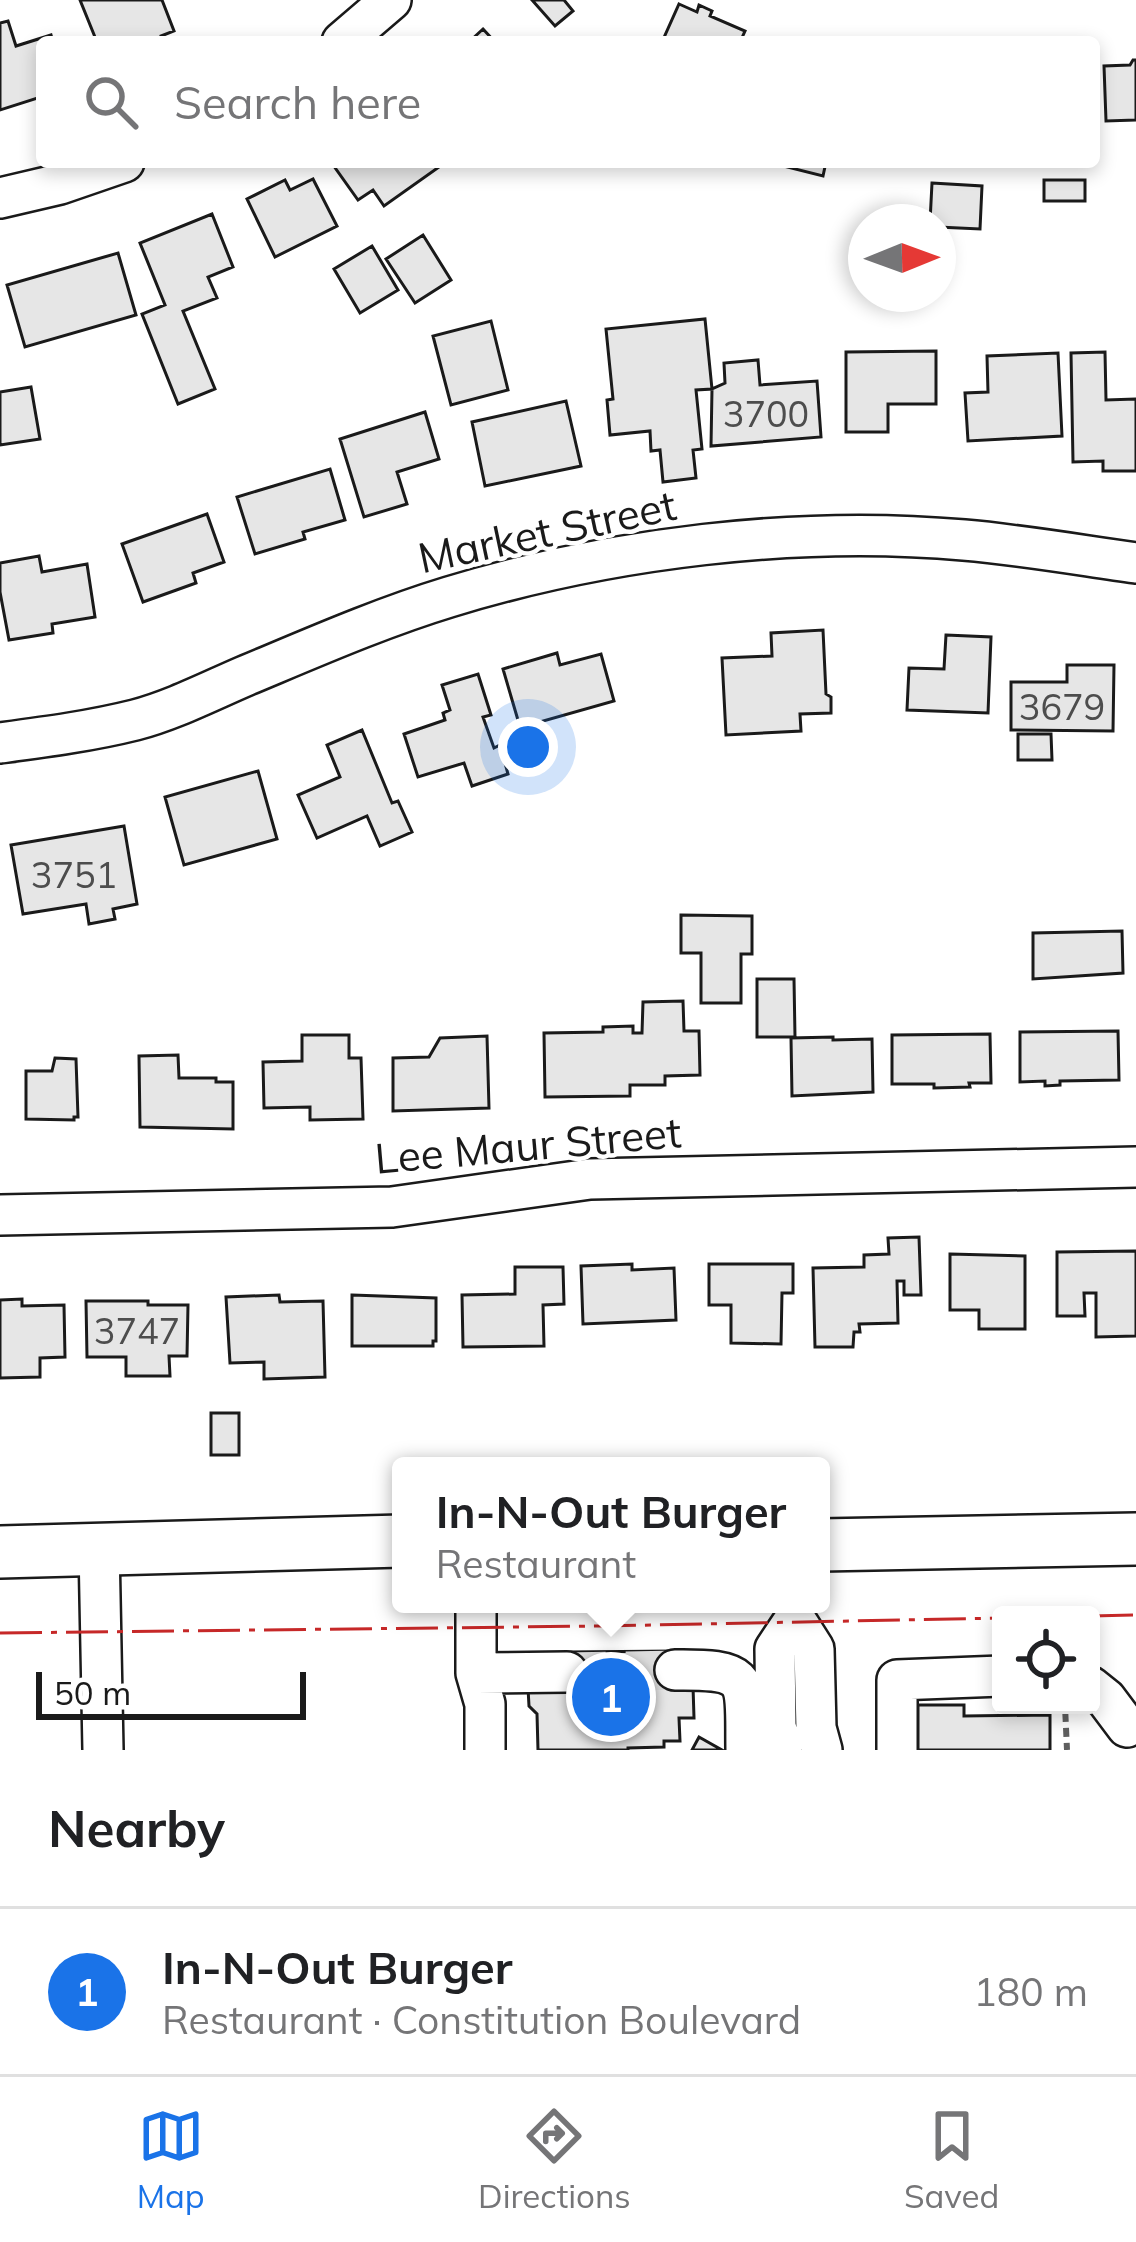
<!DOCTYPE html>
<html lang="en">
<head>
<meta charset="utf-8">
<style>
  :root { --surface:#fff; --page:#f6f6f6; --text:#202124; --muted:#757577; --line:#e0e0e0; --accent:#1a73e8 }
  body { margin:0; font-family:Mulish,sans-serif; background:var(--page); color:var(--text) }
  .controls { position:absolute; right:36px; bottom:36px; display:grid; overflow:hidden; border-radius:12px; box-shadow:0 6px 18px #0003 }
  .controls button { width:108px; height:108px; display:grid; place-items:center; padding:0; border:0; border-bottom:3px solid var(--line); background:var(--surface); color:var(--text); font:60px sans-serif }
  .compass { position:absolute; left:848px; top:204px; width:108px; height:108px; border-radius:50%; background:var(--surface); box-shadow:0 6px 18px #0003; rotate:89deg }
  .scale { position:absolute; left:36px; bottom:30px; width:270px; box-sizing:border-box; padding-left:12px; border:6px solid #1a1a1a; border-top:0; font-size:33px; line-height:42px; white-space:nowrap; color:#1a1a1a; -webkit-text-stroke:9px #fff; paint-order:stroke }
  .you { position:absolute; left:528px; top:747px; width:42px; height:42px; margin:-30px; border:9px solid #fff; border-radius:50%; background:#1a73e8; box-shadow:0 0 0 18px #1a73e833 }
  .badge { display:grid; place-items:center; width:78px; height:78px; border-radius:50%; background:var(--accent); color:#fff; font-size:39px; font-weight:700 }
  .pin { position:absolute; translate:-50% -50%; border:6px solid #fff; box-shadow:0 3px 12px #0006 }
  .popup { position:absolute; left:392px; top:1457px; width:438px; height:156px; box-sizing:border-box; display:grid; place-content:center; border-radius:12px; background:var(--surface); filter:drop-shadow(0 3px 9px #0005); font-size:39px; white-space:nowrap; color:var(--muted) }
  .popup b { font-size:45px; color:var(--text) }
  .popup::after { content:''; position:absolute; left:50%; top:100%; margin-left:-24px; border:24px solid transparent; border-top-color:var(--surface) }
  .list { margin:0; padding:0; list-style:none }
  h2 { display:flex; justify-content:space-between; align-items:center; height:156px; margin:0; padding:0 48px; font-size:51px }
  h2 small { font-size:39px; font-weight:400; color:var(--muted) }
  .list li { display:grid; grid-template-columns:78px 1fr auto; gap:36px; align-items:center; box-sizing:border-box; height:168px; padding:0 48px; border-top:3px solid var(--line) }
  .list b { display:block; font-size:45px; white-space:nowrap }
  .list p { margin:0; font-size:39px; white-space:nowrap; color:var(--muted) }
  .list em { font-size:39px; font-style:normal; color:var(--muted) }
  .icon { flex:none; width:66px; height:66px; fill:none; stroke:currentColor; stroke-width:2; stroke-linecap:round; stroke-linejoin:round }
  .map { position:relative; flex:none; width:1136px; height:1750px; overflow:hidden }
  .search { position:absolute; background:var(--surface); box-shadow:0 6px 18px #0003; left:36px; right:36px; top:36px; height:132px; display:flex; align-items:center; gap:30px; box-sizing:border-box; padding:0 42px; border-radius:12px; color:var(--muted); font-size:45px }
  .sheet { height:324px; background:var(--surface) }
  nav { display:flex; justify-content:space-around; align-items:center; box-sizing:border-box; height:168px; border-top:3px solid var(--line); background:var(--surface); font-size:33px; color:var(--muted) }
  nav a { display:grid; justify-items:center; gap:6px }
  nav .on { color:var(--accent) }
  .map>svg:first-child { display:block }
  .building { fill:#e6e6e6; stroke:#1a1a1a; stroke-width:3 }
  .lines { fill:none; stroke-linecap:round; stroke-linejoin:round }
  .minor-tunnel { stroke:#ddd; stroke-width:39; stroke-dasharray:39 20; stroke-linecap:butt }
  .minor-casing { stroke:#1a1a1a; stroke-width:44 }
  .major-casing { stroke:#1a1a1a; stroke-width:56 }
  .path { stroke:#5f5f5f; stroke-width:6; stroke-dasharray:9 6; stroke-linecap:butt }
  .minor { stroke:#fff; stroke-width:39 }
  .major { stroke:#fff; stroke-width:51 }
  .power { stroke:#c62828; stroke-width:3; stroke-dasharray:42 9 6 9; stroke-linecap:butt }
  .labels { text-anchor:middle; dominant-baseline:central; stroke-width:9; stroke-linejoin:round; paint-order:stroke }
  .number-label { font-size:36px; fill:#4d4d4d }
  .street-label { font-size:42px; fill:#1a1a1a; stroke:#fff }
</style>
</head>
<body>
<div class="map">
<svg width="1136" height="1750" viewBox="0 0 1136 1750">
  <rect width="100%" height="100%" fill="#fff"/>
  <path class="building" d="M 80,0 L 162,0 L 174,31 L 161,36 L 162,42 L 97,42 Z
    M 532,0 L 564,0 L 573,11 L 555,26 Z
    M 679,4 L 697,12 L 699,5 L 712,11 L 710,16 L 745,31 L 740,42 L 662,42 Z
    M 8,21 L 16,46 L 51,35 L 53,42 L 42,42 L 41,97 L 0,110 L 0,23 Z
    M 483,29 L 495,42 L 469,42 Z
    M 1133,60 L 1136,60 L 1136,120 L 1106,121 L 1104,66 L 1130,65 Z
    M 331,162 L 435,162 L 439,167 L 384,206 L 373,190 L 358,200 Z
    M 788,162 L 826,162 L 823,176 L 787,167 Z
    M 313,179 L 337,226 L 275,257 L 247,199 L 285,180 L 290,190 Z
    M 1044,180 L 1085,180 L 1085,201 L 1044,201 Z
    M 932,183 L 982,186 L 980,229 L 938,227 L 938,222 L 930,222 Z
    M 212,214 L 233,267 L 208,277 L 217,298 L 183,311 L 215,389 L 178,404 L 142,314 L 165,305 L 140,243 Z
    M 423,235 L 451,280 L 415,303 L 386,259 Z
    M 372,246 L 398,290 L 360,313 L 334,269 Z
    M 118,253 L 136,315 L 25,347 L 7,285 Z
    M 705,319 L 712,389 L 696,390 L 702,449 L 693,450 L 696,478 L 663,482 L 660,450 L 651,451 L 650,431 L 610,435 L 607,400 L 613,399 L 606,329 Z
    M 491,321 L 508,390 L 451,405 L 433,336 Z
    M 936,351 L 936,404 L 888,404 L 888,432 L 846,432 L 846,352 Z
    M 1105,352 L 1106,400 L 1136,399 L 1136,471 L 1103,471 L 1103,461 L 1073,462 L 1071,353 Z
    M 1058,353 L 1062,436 L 968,441 L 965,393 L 988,392 L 987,356 Z
    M 758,360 L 760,385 L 817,381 L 821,437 L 711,446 L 712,389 L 725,383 L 724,363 Z
    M 31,387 L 40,439 L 0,445 L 0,392 Z
    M 566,401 L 581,466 L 485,486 L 472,422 Z
    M 425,412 L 439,459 L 397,472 L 407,504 L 364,517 L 340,439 Z
    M 330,469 L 345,520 L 303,532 L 305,539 L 255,554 L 237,497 Z
    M 207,514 L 224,562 L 193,573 L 196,583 L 143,602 L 122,544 Z
    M 39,556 L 42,572 L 87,564 L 95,617 L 52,624 L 53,633 L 9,640 L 0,592 L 0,563 Z
    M 823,630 L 826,694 L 831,697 L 831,713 L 800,714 L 801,731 L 726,735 L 722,658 L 772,656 L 771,633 Z
    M 946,635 L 991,637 L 988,713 L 907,710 L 909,668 L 944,669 Z
    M 557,653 L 560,665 L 601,654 L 614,701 L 543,721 L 544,725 L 533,729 L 531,723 L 520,727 L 503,669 Z
    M 1067,665 L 1114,665 L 1113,731 L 1011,730 L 1011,682 L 1067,682 Z
    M 478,674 L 491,715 L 483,717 L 494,748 L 500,745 L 508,774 L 472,786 L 464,763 L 418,777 L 404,734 L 445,720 L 443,713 L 450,710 L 442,685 Z
    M 362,730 L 392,803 L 398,801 L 412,832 L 380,846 L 367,816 L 317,838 L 298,795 L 340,777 L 327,745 Z
    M 1018,734 L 1051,734 L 1052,760 L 1018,760 Z
    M 258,771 L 277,839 L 184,865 L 165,797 Z
    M 124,826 L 137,904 L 113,909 L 115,919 L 89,924 L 86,904 L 23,914 L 11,845 Z
    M 681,915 L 752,916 L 752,954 L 741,954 L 741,1003 L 701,1003 L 701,953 L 681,953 Z
    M 1122,931 L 1123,973 L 1033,979 L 1033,933 Z
    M 757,979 L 794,979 L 795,1037 L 757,1037 Z
    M 683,1001 L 684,1031 L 699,1031 L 700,1075 L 665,1076 L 665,1085 L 630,1085 L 630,1096 L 545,1097 L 544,1033 L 603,1032 L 603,1027 L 633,1026 L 633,1033 L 642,1033 L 643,1002 Z
    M 1118,1031 L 1119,1080 L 1060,1081 L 1060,1085 L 1045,1086 L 1045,1081 L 1020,1082 L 1020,1032 Z
    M 990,1034 L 991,1083 L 969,1083 L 970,1087 L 934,1088 L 934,1084 L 892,1084 L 892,1035 Z
    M 302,1035 L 349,1035 L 349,1058 L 361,1058 L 363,1119 L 310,1120 L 310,1107 L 264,1108 L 263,1062 L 302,1061 Z
    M 487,1036 L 489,1108 L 393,1111 L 393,1058 L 429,1057 L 440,1038 Z
    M 833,1037 L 833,1040 L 872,1039 L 873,1092 L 792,1096 L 791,1038 Z
    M 178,1055 L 179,1078 L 216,1078 L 216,1082 L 233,1082 L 233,1129 L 140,1127 L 139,1056 Z
    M 55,1058 L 76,1059 L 78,1117 L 74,1117 L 74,1120 L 26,1119 L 26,1071 L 52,1071 Z
    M 919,1237 L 921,1295 L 904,1295 L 904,1281 L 897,1281 L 898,1323 L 859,1324 L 860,1332 L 854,1332 L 853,1347 L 815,1347 L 813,1268 L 864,1267 L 864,1255 L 889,1254 L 888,1238 Z
    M 1136,1251 L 1136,1336 L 1096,1337 L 1096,1293 L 1084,1293 L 1085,1316 L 1057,1316 L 1057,1252 Z
    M 950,1254 L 1025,1256 L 1025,1329 L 979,1329 L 979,1310 L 950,1310 Z
    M 632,1264 L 632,1270 L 674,1268 L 676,1320 L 583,1324 L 581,1266 Z
    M 709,1264 L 793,1264 L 793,1293 L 782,1293 L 781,1344 L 731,1343 L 731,1305 L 709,1305 Z
    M 515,1267 L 563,1267 L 564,1304 L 543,1305 L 544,1346 L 463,1347 L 462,1295 L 515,1294 Z
    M 279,1295 L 280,1302 L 323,1301 L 325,1377 L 264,1379 L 264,1362 L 230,1363 L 226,1297 Z
    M 352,1295 L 436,1298 L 436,1341 L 433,1341 L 433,1346 L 352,1346 Z
    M 22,1299 L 22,1306 L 64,1305 L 65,1357 L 40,1358 L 40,1377 L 0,1378 L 0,1300 Z
    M 86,1301 L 148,1301 L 148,1305 L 188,1305 L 187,1356 L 169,1356 L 170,1376 L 126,1376 L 126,1357 L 87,1357 Z
    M 211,1413 L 239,1413 L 239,1455 L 211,1455 Z
    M 674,1651 L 674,1686 L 693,1686 L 694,1718 L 679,1718 L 680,1741 L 664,1741 L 664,1747 L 628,1748 L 628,1750 L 538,1750 L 537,1714 L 529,1706 L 528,1688 L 534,1681 L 592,1680 L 592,1673 L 568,1673 L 569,1652 Z
    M 918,1705 L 964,1705 L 964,1716 L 1050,1715 L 1050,1750 L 918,1750 Z
    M 699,1737 L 722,1750 L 692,1750 Z"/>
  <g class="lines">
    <path class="minor-tunnel" d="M 567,1672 L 675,1670"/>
    <defs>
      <path id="minor" d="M 342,42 L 391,0
        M 0,198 L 60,184 L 124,162
        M 0,743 C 45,737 91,731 135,720 C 173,710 210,691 245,676 C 312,648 380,618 449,597 C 609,548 798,525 964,540 C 1022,545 1079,555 1136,563
        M 0,1215 L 392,1207 L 590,1179 L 1136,1167
        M 99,1547 L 103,1750
        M 476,1604 L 476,1673 L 485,1704 L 485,1750
        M 795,1604 L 795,1619 L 814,1649 L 816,1728 L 822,1750
        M 675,1670 C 754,1669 745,1679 746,1750
        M 476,1673 L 567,1672
        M 1091,1687 L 1106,1699 L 1127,1727
        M 782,1750 L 776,1726 L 775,1649 L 795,1619
        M 897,1750 L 897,1680 L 1001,1676"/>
      <path id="major" d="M 821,1545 L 1136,1539
        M 0,1552 L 401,1541"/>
    </defs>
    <use href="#minor" class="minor-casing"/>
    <use href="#major" class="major-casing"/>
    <path class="path" d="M 1042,1707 L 1065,1706 L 1067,1750"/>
    <use href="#minor" class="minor"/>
    <use href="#major" class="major"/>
    <path class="power" d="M 1091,1616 L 1136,1615
      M 0,1633 L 602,1626 L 1001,1618"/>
  </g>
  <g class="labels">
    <g class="number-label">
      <text x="766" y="413">3700</text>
      <text x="1062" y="706">3679</text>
      <text x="74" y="874">3751</text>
      <text x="137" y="1330">3747</text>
    </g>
    <g class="street-label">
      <text transform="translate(547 531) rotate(-12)">Market Street</text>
      <text transform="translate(528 1145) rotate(-5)">Lee Maur Street</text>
    </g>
  </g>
</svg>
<div class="controls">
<button><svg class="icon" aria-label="locate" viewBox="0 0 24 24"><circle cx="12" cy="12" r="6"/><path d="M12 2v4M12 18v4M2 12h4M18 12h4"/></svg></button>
</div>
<svg class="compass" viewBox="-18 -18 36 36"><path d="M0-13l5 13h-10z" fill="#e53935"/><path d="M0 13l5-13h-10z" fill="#757577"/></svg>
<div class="scale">50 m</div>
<div class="you"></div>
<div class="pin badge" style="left:611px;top:1697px">1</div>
<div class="popup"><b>In-N-Out Burger</b>Restaurant</div>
<div class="search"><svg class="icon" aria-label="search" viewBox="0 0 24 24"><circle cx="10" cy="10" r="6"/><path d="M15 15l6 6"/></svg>Search here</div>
</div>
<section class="sheet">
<h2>Nearby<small></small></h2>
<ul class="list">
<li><span class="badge">1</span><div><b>In-N-Out Burger</b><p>Restaurant · Constitution Boulevard</p></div><em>180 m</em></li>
</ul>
</section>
<nav>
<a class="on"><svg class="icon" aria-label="map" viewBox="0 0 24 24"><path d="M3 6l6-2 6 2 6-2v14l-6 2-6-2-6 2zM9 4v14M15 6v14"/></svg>Map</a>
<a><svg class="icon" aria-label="directions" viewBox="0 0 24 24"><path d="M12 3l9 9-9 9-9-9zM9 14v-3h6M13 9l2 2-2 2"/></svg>Directions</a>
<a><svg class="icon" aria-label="saved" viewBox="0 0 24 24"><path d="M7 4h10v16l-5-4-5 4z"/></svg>Saved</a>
</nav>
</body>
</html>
